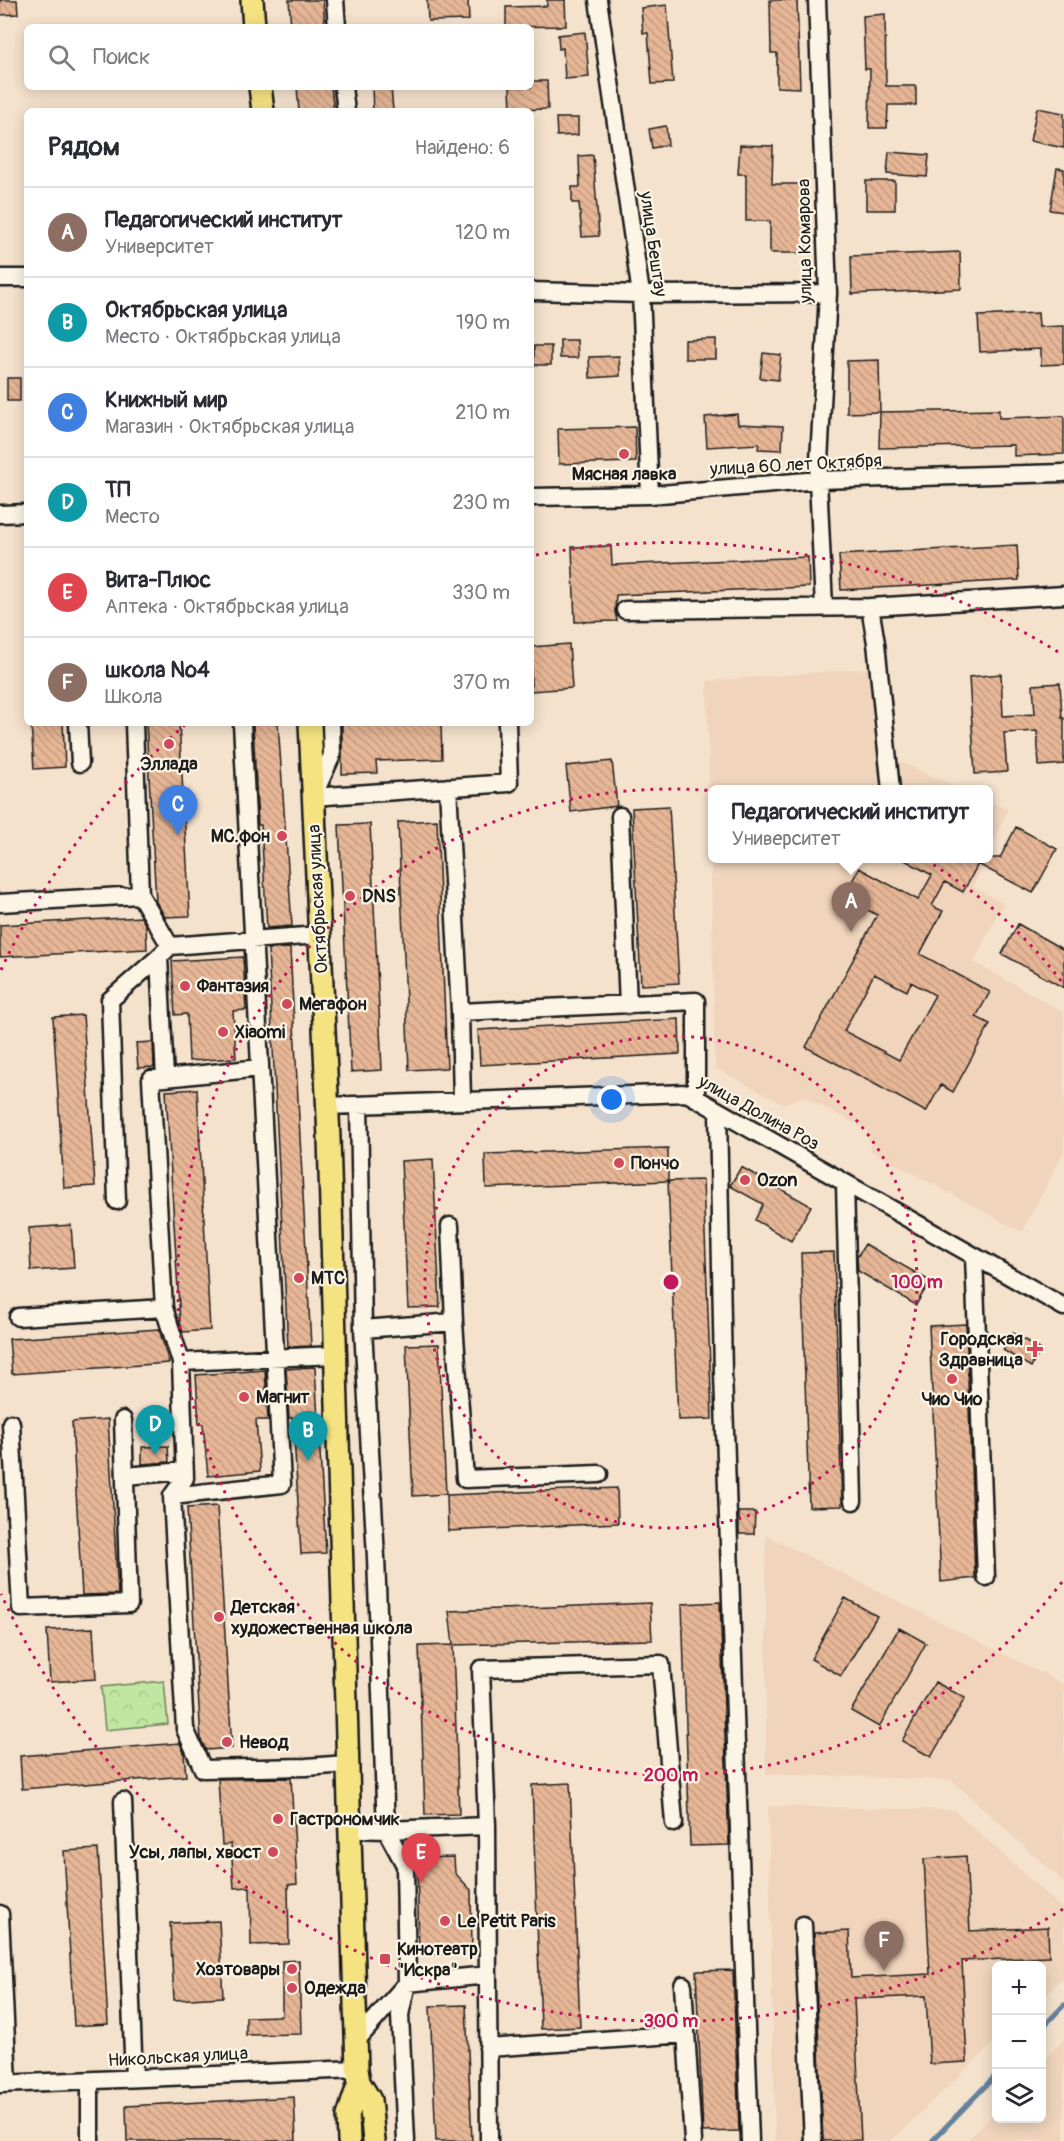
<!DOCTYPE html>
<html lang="ru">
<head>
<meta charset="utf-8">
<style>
  :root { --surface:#fff; --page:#f7f7f7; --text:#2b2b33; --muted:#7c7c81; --line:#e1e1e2; --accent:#d1495b }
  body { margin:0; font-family:Pangolin,sans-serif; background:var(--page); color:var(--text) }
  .controls { position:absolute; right:18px; bottom:18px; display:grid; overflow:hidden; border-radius:9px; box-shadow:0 3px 15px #0003 }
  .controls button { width:54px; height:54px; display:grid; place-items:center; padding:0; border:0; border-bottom:2px solid var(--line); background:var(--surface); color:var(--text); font:30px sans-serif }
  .you { position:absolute; left:612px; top:1100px; width:21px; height:21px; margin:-15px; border:4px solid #fff; border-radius:50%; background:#1a73e8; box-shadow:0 0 0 9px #1a73e833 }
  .badge { display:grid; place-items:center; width:39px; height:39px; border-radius:50%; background:var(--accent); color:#fff; font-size:20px; font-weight:700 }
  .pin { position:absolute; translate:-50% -50px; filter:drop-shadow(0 2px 3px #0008) }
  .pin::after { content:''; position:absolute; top:32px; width:21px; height:18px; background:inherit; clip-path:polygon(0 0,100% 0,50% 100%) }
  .popup { position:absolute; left:708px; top:785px; width:285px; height:78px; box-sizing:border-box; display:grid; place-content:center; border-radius:9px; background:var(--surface); filter:drop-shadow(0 2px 4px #0005); font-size:20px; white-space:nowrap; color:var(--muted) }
  .popup b { font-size:22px; color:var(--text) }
  .popup::after { content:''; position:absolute; left:50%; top:100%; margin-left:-12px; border:12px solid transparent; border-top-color:var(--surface) }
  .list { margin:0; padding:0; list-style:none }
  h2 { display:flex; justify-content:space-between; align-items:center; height:78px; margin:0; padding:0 24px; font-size:26px }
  h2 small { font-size:20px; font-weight:400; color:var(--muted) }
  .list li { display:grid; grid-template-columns:39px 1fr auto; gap:18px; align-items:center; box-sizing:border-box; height:90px; padding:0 24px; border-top:2px solid var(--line) }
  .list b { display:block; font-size:22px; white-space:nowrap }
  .list p { margin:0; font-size:20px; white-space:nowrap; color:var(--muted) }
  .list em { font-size:20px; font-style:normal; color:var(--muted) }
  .icon { flex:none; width:33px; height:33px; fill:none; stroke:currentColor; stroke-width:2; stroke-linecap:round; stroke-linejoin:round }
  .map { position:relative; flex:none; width:1064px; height:2141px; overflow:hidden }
  .search { position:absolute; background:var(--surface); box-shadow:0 3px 15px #0003; left:24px; top:24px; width:510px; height:66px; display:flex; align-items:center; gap:15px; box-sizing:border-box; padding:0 21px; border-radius:9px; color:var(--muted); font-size:22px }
  .panel { position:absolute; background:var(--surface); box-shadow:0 3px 15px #0003; left:24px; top:108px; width:510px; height:618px; border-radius:9px }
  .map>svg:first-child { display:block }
  .built { fill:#f0d5bc }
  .park { fill:url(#park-crowns); stroke:#6e815e; stroke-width:1.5 }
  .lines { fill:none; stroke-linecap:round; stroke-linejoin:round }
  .stream { stroke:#65829c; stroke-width:5 }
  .building { fill:url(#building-back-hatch); stroke:#1c1c1c; stroke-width:1.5; fill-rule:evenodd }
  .minor-casing { stroke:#1c1c1c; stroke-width:21 }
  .major-casing { stroke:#1c1c1c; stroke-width:26 }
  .minor { stroke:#fcf5e5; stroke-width:16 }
  .major { stroke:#f5e382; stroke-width:21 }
  .ring { fill:none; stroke:#c2185b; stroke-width:3; stroke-dasharray:3 6 }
  .poi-dot { fill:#d1495b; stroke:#fcf5e5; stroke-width:2 }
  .labels { text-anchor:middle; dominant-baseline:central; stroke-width:4.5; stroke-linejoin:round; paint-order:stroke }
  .street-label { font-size:18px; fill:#1c1c1c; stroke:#fcf5e5 }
  .poi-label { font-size:18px; font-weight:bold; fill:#1c1c1c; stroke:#fcf5e5; text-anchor:start }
  .centre { fill:#c2185b; stroke:#fcf5e5; stroke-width:3 }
  .ring-label { font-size:18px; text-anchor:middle; font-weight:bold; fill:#c2185b; stroke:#fcf5e5; stroke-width:4.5; stroke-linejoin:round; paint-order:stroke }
</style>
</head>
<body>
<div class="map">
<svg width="1064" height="2141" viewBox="0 0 1064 2141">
  <defs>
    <pattern id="park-crowns" width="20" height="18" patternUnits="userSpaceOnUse" patternTransform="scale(1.5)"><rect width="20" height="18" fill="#c0e6a1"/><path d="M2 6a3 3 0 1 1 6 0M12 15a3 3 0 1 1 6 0" fill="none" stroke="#a4c58a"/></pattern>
    <pattern id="building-back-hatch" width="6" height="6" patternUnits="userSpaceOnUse" patternTransform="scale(1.5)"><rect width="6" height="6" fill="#e6b696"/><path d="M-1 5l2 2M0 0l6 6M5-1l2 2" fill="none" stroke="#c59c81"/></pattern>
  </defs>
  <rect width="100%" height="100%" fill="#f5e2cd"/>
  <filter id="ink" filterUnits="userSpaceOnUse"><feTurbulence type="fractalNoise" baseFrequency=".0167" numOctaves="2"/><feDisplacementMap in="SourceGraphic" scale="12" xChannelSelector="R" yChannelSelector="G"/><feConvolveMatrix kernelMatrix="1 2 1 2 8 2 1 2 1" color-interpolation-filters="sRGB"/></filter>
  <g filter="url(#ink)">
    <path class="built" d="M 883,667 L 894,759 L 962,789 L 713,790 L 713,858 L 986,859 L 973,887 L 1003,903 L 974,962 L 1064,1012 L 1064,1152 L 1022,1232 L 871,1151 L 866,1129 L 804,1097 L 783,1104 L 715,1068 L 707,681 Z
      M 989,801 L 1008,810 L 989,852 Z
      M 766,1535 L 1064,1684 L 1064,1883 L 952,1780 L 766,1774 Z
      M 768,1806 L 954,1810 L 1064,1910 L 1064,1976 L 1042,1998 L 1042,1966 L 996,1966 L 996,2041 L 891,2141 L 775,2141 Z
      M 1064,2039 L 1064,2141 L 967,2141 L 996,2110 L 996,2118 L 1042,2118 L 1042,2063 Z"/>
    <path class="park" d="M 164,1681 L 168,1724 L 105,1730 L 101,1687 Z"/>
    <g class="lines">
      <path class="stream" d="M 1042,2028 L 1064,2005
        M 932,2141 L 996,2075"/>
    </g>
    <path class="building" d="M 0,0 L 17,0 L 18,14 L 0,15 Z
      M 289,0 L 323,0 L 325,27 L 291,27 Z
      M 427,0 L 468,0 L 469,20 L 428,21 Z
      M 547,0 L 565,0 L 566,26 L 506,27 L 506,7 L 547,6 Z
      M 770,0 L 797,0 L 800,88 L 777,87 L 777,53 L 771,53 Z
      M 667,5 L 673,83 L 652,84 L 648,33 L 643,33 L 641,8 Z
      M 885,14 L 886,86 L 916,86 L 916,105 L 888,105 L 887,128 L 869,128 L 870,69 L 865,69 L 863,16 Z
      M 585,32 L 589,77 L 565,79 L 563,48 L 559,49 L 558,35 Z
      M 531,81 L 547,81 L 548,109 L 511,110 L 510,87 L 531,87 Z
      M 297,87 L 331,87 L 334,111 L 299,111 Z
      M 372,87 L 391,87 L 393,111 L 373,111 Z
      M 1037,108 L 1064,113 L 1064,148 L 1030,141 Z
      M 556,118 L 578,118 L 578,135 L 557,136 Z
      M 666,126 L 668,145 L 652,148 L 649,129 Z
      M 740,145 L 773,146 L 772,184 L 806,184 L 806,253 L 770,253 L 770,221 L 746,221 L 746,174 L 738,174 Z
      M 889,152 L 929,155 L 927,177 L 887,174 Z
      M 593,155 L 599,236 L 582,237 L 579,203 L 572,203 L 572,187 L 580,187 L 579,156 Z
      M 1057,168 L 1064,169 L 1064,212 L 1050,210 Z
      M 866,181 L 895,181 L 895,210 L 866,210 Z
      M 960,252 L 961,289 L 852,294 L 851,256 Z
      M 1038,313 L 1039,327 L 1064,326 L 1064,364 L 1041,365 L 1041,349 L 980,352 L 978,316 Z
      M 716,339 L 716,359 L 685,359 L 685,340 Z
      M 560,340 L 577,340 L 578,358 L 560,358 Z
      M 534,346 L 551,346 L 551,365 L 534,365 Z
      M 763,353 L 781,355 L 778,380 L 760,378 Z
      M 619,356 L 620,376 L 590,378 L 589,357 Z
      M 879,360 L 880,412 L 847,413 L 847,361 Z
      M 7,378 L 20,378 L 20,401 L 7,401 Z
      M 999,410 L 999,418 L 1064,416 L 1064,454 L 1014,456 L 1014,445 L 879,448 L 880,412 Z
      M 737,414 L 738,424 L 783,426 L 782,450 L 758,449 L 759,444 L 707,447 L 705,417 Z
      M 635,427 L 636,462 L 559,464 L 558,429 Z
      M 1017,545 L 1019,580 L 841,590 L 839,555 Z
      M 611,546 L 612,565 L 808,557 L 809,587 L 616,595 L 615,611 L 617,621 L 575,622 L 572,547 Z
      M 569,644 L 572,688 L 531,691 L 531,647 Z
      M 1001,674 L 1003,716 L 1035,714 L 1033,685 L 1060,683 L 1062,718 L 1064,718 L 1064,764 L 1039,766 L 1037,731 L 1004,733 L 1007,772 L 975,774 L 969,677 Z
      M 31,723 L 63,723 L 65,767 L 34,769 Z
      M 146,723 L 179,723 L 190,916 L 165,917 L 156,902 Z
      M 253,723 L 278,723 L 292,926 L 267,928 L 261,825 L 258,825 Z
      M 342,723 L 441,723 L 442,759 L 376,761 L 377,773 L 342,774 Z
      M 612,761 L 617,806 L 571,812 L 566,766 Z
      M 669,806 L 679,983 L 641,985 L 632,808 Z
      M 437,820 L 447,1068 L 409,1070 L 398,822 Z
      M 370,824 L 382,1070 L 351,1072 L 339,825 Z
      M 1016,827 L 1057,849 L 1033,893 L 978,864 L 963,892 L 945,882 L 932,906 L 943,911 L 920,954 L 990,992 L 976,1017 L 990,1024 L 953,1092 L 941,1085 L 926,1112 L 806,1047 L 877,915 L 844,897 L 859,868 L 918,900 L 932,875 L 901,858 L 1000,858 ZM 874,974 L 907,991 L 911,982 L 935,995 L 899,1060 L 844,1031 Z
      M 141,917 L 146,926 L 147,949 L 0,957 L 0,925 Z
      M 1018,924 L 1064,950 L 1064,988 L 1002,954 Z
      M 290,948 L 311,1346 L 288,1347 L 268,949 Z
      M 243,957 L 246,1010 L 233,1011 L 236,1058 L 189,1061 L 187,1014 L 175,1015 L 172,961 Z
      M 83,1015 L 95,1186 L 64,1188 L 53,1017 Z
      M 679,1019 L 680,1054 L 480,1065 L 478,1030 Z
      M 153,1042 L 154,1067 L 138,1068 L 136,1043 Z
      M 197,1089 L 210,1330 L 183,1332 L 180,1323 L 166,1091 Z
      M 668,1148 L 668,1181 L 486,1188 L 485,1154 Z
      M 433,1159 L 440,1307 L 408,1308 L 401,1161 Z
      M 741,1167 L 811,1206 L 791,1241 L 755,1220 L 763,1204 L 730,1186 Z
      M 703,1180 L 712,1419 L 678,1420 L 668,1181 Z
      M 71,1225 L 74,1268 L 31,1271 L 29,1228 Z
      M 865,1244 L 930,1281 L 916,1305 L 858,1271 L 857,1257 Z
      M 834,1252 L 842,1506 L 809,1507 L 801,1253 Z
      M 966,1324 L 975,1578 L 941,1582 L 929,1326 Z
      M 159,1329 L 169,1363 L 12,1374 L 9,1339 Z
      M 1013,1333 L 1041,1350 L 1031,1367 L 1003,1350 Z
      M 439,1344 L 446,1494 L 413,1496 L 406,1345 Z
      M 313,1367 L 315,1368 L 326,1553 L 301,1554 L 293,1418 L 289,1418 L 286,1369 Z
      M 265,1370 L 268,1420 L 256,1420 L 260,1471 L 208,1476 L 203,1424 L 199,1424 L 196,1375 Z
      M 108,1419 L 118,1594 L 82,1595 L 72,1422 Z
      M 168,1446 L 169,1462 L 142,1464 L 142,1447 Z
      M 617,1488 L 618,1523 L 448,1531 L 447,1495 Z
      M 217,1506 L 232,1748 L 206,1750 L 201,1740 L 187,1508 Z
      M 739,1512 L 755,1512 L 754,1534 L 739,1534 Z
      M 845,1598 L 877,1616 L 841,1676 L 811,1659 Z
      M 720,1602 L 729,1845 L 690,1846 L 682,1604 Z
      M 650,1603 L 652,1640 L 453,1645 L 449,1611 Z
      M 93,1628 L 96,1679 L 50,1682 L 47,1630 Z
      M 899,1628 L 926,1643 L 879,1727 L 851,1711 Z
      M 453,1645 L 459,1814 L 425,1815 L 419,1646 Z
      M 935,1682 L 965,1698 L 931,1757 L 902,1741 Z
      M 180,1743 L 184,1753 L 186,1776 L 22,1789 L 20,1756 Z
      M 291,1778 L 297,1884 L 288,1885 L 289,1944 L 251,1945 L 250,1887 L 234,1888 L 231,1844 L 222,1845 L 218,1779 Z
      M 570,1783 L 580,2027 L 541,2029 L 532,1785 Z
      M 98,1849 L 108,2024 L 74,2026 L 64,1851 Z
      M 966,1856 L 970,1931 L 1048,1927 L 1049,1957 L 962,1961 L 967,2062 L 930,2064 L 926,1996 L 854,1999 L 861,2140 L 823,2141 L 814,1933 L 849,1931 L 851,1978 L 930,1974 L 924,1859 Z
      M 454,1857 L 455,1873 L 471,1890 L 472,1953 L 419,1955 L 417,1858 Z
      M 219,1921 L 223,1997 L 174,2000 L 170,1923 Z
      M 299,1960 L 301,2034 L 246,2035 L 246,2017 L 282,2016 L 282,1961 Z
      M 733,1970 L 739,2131 L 703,2132 L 696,1971 Z
      M 466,2005 L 472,2141 L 436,2141 L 430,2006 Z
      M 294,2097 L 296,2141 L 127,2141 L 126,2106 Z"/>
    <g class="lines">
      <defs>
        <path id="minor" d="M 335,0 L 337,27
          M 598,0 L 641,294 L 650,495
          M 817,0 L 828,293 L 818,480 L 824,607
          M 343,87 L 346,111
          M 0,278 L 27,278
          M 531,291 L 641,294 L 828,293
          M 531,497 L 650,495 L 818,480 L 1064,473
          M 0,514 L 27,513
          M 870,607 L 1064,595
          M 625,610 L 870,607 L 876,643 L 891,790
          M 78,723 L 80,763
          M 331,723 L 332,755 L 313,797 L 509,783 L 507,723
          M 448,787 L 460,1012 L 462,1101
          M 620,816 L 628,1005
          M 140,895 L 170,946
          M 0,903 L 140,895 L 134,723
          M 460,1012 L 696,1001 L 696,1098
          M 165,1078 L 260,1068
          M 359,1105 L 363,1329 L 376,1557 L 386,1830 L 405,1865 L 407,1983 L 400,2015 L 406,2141
          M 327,1106 L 687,1093 L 1064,1307
          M 718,1111 L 723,1374 L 750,2141
          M 845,1183 L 853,1501
          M 117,1201 L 110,1000 L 159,957
          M 974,1256 L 986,1577
          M 18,1317 L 164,1308
          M 454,1322 L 465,1479 L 599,1474
          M 363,1329 L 454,1322 L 450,1226
          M 335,1355 L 181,1362 L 185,1478 L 172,1496 L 185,1729 L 203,1769 L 306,1767 L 347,1764
          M 181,1362 L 164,1308 L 151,1079 L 165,1078 L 159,957 L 170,946 L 319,935
          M 11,1423 L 21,1608 L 129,1604 L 123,1420
          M 125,1476 L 185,1471
          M 172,1496 L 282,1484 L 242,723
          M 123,1801 L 134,2078
          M 350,1829 L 386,1830 L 487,1826
          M 0,1914 L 8,2083
          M 803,1925 L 813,2141
          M 683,1985 L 693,2141
          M 356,2041 L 407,1983 L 488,1975
          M 488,2048 L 686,2034
          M 90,2081 L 90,2141
          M 0,2084 L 357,2069
          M 489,2141 L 487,1826 L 481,1669 L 661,1664 L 674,1823"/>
        <path id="major" d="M 252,0 L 254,27
          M 260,87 L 263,111
          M 310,723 L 329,1138 L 357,2069 L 359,2082 L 370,2100 L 374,2141
          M 349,2141 L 348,2116 L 359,2082"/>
      </defs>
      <use href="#minor" class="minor-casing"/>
      <use href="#major" class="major-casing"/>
      <use href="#minor" class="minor"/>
      <use href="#major" class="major"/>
    </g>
  </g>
  <g class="ring">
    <circle cx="671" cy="1282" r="246"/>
    <path d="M1062 1582A493 493 0 1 1 1062 982"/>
    <path d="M1063 1909A739 739 0 0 1 1 1594M1 970A739 739 0 0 1 186 724M536 555A739 739 0 0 1 1063 655"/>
  </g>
  <g class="poi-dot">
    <circle cx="624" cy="454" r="6"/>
    <circle cx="169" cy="744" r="6"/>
    <circle cx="282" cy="836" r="6"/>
    <circle cx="350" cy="896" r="6"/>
    <circle cx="185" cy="986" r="6"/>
    <circle cx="287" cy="1004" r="6"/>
    <circle cx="223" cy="1032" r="6"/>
    <circle cx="619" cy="1163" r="6"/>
    <circle cx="745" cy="1180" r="6"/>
    <circle cx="299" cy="1278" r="6"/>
    <path d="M1032 1340h6v6h6v6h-6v6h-6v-6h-6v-6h6z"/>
    <circle cx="952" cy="1379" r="6"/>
    <circle cx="244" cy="1397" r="6"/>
    <circle cx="219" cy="1617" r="6"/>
    <circle cx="227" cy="1742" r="6"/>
    <circle cx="278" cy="1819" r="6"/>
    <circle cx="273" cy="1852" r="6"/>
    <circle cx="445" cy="1921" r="6"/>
    <rect x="379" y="1953" width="12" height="12" rx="3"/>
    <circle cx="292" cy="1969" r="6"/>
    <circle cx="292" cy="1988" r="6"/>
  </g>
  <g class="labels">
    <g class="street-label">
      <text transform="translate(805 241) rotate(-91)">улица Комарова</text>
      <text transform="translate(653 244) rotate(82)">улица Бештау</text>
      <text transform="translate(796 465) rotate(-3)">улица 60 лет Октября</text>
      <text transform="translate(318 899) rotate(-93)">Октябрьская улица</text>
      <text transform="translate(759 1113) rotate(29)">улица Долина Роз</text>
      <text transform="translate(178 2057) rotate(-3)">Никольская улица</text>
    </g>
    <g class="poi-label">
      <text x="624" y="474" text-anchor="middle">Мясная лавка</text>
      <text x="169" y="764" text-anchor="middle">Эллада</text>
      <text x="270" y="836" text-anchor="end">МС.фон</text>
      <text x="362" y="896">DNS</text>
      <text x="197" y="986">Фантазия</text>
      <text x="299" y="1004">Мегафон</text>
      <text x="235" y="1032">Xiaomi</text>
      <text x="631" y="1163">Пончо</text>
      <text x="757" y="1180">Ozon</text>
      <text x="311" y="1278">МТС</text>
      <text x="1023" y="1339" text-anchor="end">Городская<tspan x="1023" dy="21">Здравница</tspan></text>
      <text x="256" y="1397">Магнит</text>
      <text x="952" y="1399" text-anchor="middle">Чио Чио</text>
      <text x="231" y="1607">Детская<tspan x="231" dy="21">художественная школа</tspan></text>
      <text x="239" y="1742">Невод</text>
      <text x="290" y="1819">Гастрономчик</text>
      <text x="261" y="1852" text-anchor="end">Усы, лапы, хвост</text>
      <text x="457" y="1921">Le Petit Paris</text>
      <text x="397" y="1949">Кинотеатр<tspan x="397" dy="21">"Искра"</tspan></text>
      <text x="280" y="1969" text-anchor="end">Хозтовары</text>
      <text x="304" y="1988">Одежда</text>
    </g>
  </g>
  <circle cx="671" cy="1282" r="9" class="centre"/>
  <g class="ring-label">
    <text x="917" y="1288">100 m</text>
    <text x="671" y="1781">200 m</text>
    <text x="671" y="2027">300 m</text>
  </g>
</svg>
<div class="controls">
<button>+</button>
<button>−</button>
<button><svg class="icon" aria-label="layers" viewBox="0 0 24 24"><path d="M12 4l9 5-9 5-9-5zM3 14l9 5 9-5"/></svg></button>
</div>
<div class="you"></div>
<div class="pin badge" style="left:851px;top:932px;background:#8d6e63">A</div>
<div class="popup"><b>Педагогический институт</b>Университет</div>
<div class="pin badge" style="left:308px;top:1461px;background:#0f9aa8">B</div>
<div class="pin badge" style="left:178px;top:835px;background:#3f7fe0">C</div>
<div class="pin badge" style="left:155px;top:1455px;background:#0f9aa8">D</div>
<div class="pin badge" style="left:421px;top:1883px;background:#e0444e">E</div>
<div class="pin badge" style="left:884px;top:1971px;background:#8d6e63">F</div>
<div class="search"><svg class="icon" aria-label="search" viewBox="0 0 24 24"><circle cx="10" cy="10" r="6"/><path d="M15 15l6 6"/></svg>Поиск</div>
<section class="panel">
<h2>Рядом<small>Найдено: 6</small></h2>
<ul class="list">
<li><span class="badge" style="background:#8d6e63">A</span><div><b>Педагогический институт</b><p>Университет</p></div><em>120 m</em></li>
<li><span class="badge" style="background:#0f9aa8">B</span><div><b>Октябрьская улица</b><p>Место · Октябрьская улица</p></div><em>190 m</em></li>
<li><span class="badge" style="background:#3f7fe0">C</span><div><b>Книжный мир</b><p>Магазин · Октябрьская улица</p></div><em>210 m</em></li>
<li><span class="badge" style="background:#0f9aa8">D</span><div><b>ТП</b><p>Место</p></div><em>230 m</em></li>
<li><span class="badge" style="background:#e0444e">E</span><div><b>Вита-Плюс</b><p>Аптека · Октябрьская улица</p></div><em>330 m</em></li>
<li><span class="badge" style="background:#8d6e63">F</span><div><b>школа №4</b><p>Школа</p></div><em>370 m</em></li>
</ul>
</section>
</div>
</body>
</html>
